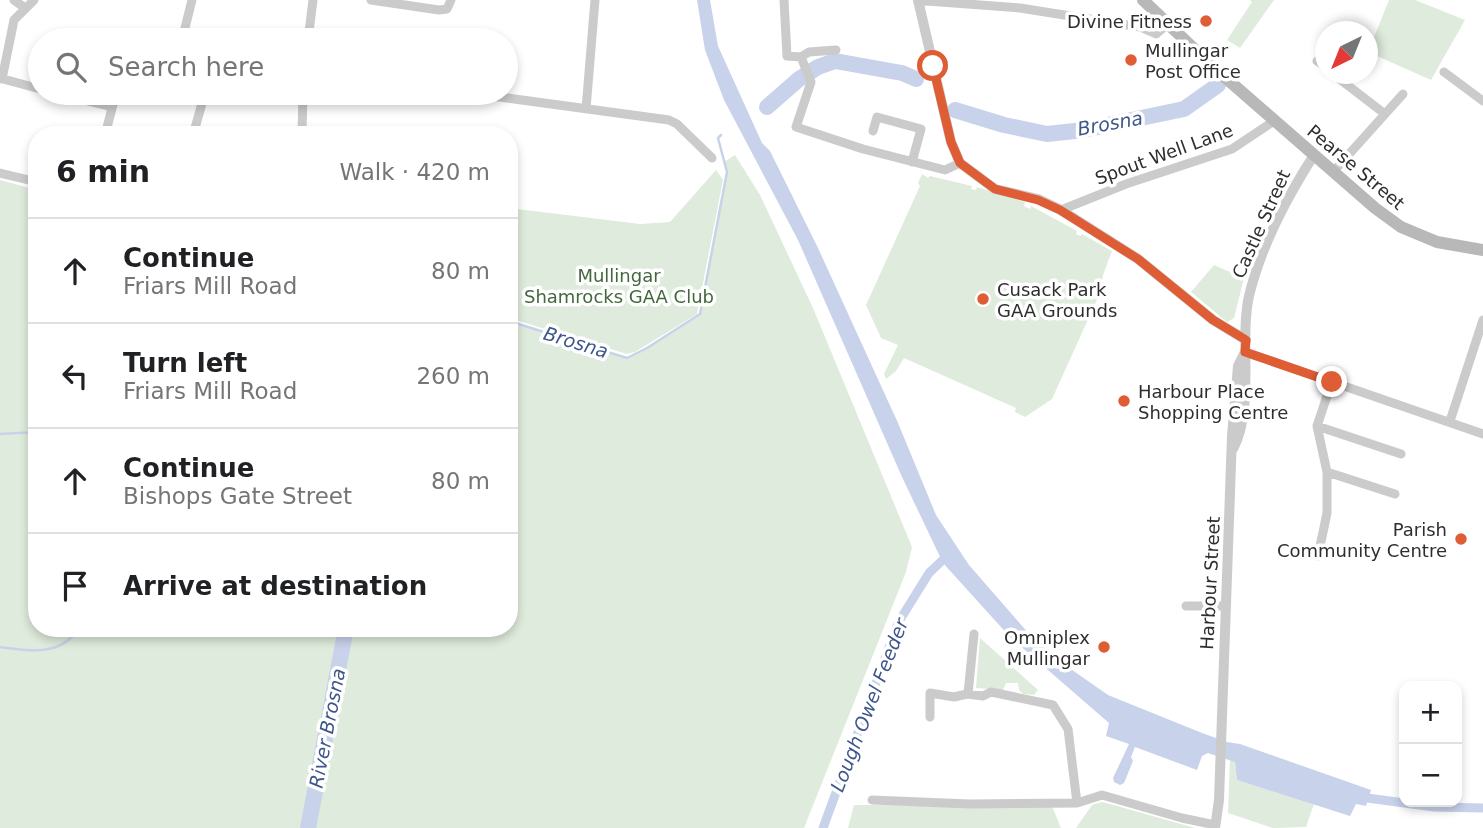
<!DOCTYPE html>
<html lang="en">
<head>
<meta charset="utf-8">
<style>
  :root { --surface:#fff; --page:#f6f6f6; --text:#202124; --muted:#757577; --line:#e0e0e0 }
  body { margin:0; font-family:"DejaVu Sans",sans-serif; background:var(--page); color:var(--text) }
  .controls { position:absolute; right:21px; bottom:21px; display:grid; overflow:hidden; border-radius:14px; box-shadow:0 4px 10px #0003 }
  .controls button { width:63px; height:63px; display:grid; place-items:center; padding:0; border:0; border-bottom:2px solid var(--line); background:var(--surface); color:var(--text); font:35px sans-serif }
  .compass { position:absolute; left:1315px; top:21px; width:63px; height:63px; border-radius:50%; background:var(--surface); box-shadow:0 4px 10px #0003; rotate:223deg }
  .stop { position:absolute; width:21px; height:21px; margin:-16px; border:5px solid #df5d35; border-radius:50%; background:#fff }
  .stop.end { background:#df5d35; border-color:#fff; box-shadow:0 2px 7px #0008 }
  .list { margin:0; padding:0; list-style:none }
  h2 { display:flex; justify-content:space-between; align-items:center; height:91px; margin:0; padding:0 28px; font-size:30px }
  h2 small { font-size:23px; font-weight:400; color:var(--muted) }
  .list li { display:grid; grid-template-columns:46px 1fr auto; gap:21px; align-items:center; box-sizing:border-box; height:105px; padding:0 28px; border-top:2px solid var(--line) }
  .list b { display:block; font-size:26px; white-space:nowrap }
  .list p { margin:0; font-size:23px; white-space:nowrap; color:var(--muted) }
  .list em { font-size:23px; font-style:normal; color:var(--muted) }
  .icon { flex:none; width:38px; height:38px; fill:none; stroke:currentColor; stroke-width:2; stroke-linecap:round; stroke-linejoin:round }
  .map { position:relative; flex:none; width:1483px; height:828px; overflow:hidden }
  .search { position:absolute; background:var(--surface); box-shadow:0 4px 10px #0003; left:28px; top:28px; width:490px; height:77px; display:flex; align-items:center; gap:18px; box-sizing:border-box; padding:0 24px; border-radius:38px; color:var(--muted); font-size:26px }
  .panel { position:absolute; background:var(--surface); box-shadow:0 4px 10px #0003; left:28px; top:126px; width:490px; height:511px; border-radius:28px }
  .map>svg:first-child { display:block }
  .green { fill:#dfebdc }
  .water { fill:#c8d2ea }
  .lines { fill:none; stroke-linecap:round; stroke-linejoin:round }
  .stream { stroke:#c8d2ea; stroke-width:2.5 }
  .canal { stroke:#c8d2ea; stroke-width:9 }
  .river { stroke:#c8d2ea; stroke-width:16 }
  .minor { stroke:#cbcbcb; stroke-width:9 }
  .tertiary { stroke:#cbcbcb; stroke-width:10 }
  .secondary { stroke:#b8b8b8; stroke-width:12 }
  .route { stroke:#df5d35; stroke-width:9 }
  .poi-dot { fill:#df5d35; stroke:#fff; stroke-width:2.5 }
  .labels { text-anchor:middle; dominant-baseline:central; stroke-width:7; stroke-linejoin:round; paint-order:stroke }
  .poi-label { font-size:18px; fill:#2e2e2e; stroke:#fff; text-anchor:end }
  .street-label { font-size:18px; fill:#2e2e2e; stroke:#fff }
  .park-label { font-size:18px; fill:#43683d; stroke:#fff }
  .water-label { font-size:19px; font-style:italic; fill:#3f568d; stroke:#fff }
</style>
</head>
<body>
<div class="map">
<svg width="1483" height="828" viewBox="0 0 1483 828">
  <rect width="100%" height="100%" fill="#fff"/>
  <path class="green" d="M 1250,0 L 1274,0 L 1240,48 L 1227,40 L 1252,2 Z
    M 1389,0 L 1415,0 L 1465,20 L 1431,80 L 1368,52 Z
    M 735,155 L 760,195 L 813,308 L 912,547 L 906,572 L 804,828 L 0,828 L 0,180 L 37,190 L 37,628 L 509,628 L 509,321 L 627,358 L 647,348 L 700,314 L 727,172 L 724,162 Z
    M 716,170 L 723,180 L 697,314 L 635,352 L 627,354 L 509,318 L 509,208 L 640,224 L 670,222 Z
    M 922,174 L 928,178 L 930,176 L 972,186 L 971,189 L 976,190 L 977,187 L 1025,202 L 1024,206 L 1030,209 L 1031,206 L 1077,231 L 1076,234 L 1080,236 L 1082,234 L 1112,251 L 1103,275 L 1100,293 L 1052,399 L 1025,417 L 1015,412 L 1016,408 L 904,358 L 896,371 L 886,379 L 884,374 L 898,345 L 881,338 L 866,305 L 920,186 L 918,183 Z
    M 1214,265 L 1244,278 L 1234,318 L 1227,322 L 1191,292 Z
    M 980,638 L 1038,690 L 1034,695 L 1023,694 L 1019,690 L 1018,683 L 1006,683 L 1003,690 L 976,688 Z
    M 1230,759 L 1235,762 L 1237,780 L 1314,804 L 1306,827 L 1273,828 L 1228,813 Z
    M 1102,802 L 1110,804 L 1195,828 L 1076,828 L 1092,805 Z
    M 854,805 L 1052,806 L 1061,828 L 848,828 Z"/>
  <path class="water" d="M 697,0 L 710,0 L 718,46 L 762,143 L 770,151 L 818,248 L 898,423 L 936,515 L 969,565 L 1030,635 L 1065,665 L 1108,695 L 1202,733 L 1227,742 L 1240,744 L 1371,790 L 1366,806 L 1356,804 L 1350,816 L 1237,780 L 1235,762 L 1208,753 L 1202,756 L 1197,770 L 1135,747 L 1131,757 L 1133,761 L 1124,783 L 1120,785 L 1114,782 L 1113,778 L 1129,744 L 1106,736 L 1109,723 L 1010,637 L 943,563 L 902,477 L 798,240 L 724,100 L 705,50 Z"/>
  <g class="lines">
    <path class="stream" d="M 509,321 L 627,358 L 647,348 L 700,314 L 727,172 L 718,138 L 721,135
      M 0,434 L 37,432
      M 0,647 C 30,651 60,657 79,628"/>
    <path class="canal" d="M 1360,797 L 1434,807 L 1483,808
      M 823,828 L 898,623 L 929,573 L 949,554"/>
    <path class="river" d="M 767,107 L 799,79 L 818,67 L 835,61 L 902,73 L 916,79
      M 955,110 L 1004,125 L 1047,134 L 1084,130 L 1184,109 L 1218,85
      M 308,828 L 346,628"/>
    <path class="minor" d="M 14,0 L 25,8
      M 371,0 L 439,10 L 447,9 L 451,0
      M 784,0 L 787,56 L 801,57 L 811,82 L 796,127 L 863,149 L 945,170 L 960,163
      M 918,2 L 927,1 L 1020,8 L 1140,27 L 1156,34 L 1168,24
      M 182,40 L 192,0
      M 308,40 L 313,0
      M 801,57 L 809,52 L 836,50
      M 1317,61 L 1326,67
      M 1444,72 L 1483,101
      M 1333,74 L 1385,114
      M 0,78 L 40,89
      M 2,79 L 14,20 L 34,0
      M 55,93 L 112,107
      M 303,93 L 302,133 L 314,135
      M 413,93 L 455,99 L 485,95 L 669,120 L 677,124 L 712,158
      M 586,109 L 595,0
      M 873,131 L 877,117 L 921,129 L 912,162
      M 105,135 L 116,93
      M 193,135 L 205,93
      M 1333,172 L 1403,94
      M 0,173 L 37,182
      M 1061,210 L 1126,184 L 1232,149 L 1274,121
      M 1245,352 L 1483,434
      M 1450,421 L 1483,320
      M 1317,426 L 1401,454
      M 1327,472 L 1395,494
      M 1318,556 L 1327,513 L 1327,472 L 1317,426 L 1332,381
      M 1186,606 L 1226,606
      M 968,694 L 974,634
      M 930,717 L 930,693 L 954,697 L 967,694 L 983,696 L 991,692 L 1053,705 L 1068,729 L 1077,803
      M 872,800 L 970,804 L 1077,803 L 1102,795 L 1182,818 L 1215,825"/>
    <path class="tertiary" d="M 918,0 L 951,142 L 960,163 L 995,189 L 1038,199 L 1061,210 L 1138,259 L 1213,320 L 1246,340
      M 1233,449 C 1255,409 1239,340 1249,296 C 1261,246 1287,197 1314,155
      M 1215,828 L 1219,800 L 1232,436 L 1238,366 L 1245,352"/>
    <path class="secondary" d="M 1143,0 L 1212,66 L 1375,208 L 1401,227 L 1437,242 L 1483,250"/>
  </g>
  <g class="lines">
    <path class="route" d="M 933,66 L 951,142 L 960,163 L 995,189 L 1038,200 L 1060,210 L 1138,259 L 1213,320 L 1246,340 L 1245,352 L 1332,382"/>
  </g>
  <g class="poi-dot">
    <circle cx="1206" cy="21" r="7"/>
    <circle cx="1131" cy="60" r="7"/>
    <circle cx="983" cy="299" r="7"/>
    <circle cx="1124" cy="401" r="7"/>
    <circle cx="1461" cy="539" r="7"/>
    <circle cx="1104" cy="647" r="7"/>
  </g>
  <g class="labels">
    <g class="poi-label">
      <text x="1192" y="21">Divine Fitness</text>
      <text x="1145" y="50" text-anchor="start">Mullingar<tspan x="1145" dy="21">Post Office</tspan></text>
      <text x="997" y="289" text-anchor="start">Cusack Park<tspan x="997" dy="21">GAA Grounds</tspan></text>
      <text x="1138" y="391" text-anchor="start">Harbour Place<tspan x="1138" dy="21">Shopping Centre</tspan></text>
      <text x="1447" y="529">Parish<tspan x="1447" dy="21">Community Centre</tspan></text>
      <text x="1090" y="637">Omniplex<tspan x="1090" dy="21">Mullingar</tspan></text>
    </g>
    <g class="street-label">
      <text transform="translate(1164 154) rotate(-20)">Spout Well Lane</text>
      <text transform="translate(1356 167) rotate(40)">Pearse Street</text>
      <text transform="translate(1261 224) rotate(-66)">Castle Street</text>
      <text transform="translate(1210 583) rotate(-87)">Harbour Street</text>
    </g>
    <g class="park-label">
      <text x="619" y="275">Mullingar<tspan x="619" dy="21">Shamrocks GAA Club</tspan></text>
    </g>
    <g class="water-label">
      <text transform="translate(1110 123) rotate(-10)">Brosna</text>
      <text transform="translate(576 342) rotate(17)">Brosna</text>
      <text transform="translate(869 705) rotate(-69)">Lough Owel Feeder</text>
      <text transform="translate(327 728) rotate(-79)">River Brosna</text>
    </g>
  </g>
</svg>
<div class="controls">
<button>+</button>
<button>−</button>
</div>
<svg class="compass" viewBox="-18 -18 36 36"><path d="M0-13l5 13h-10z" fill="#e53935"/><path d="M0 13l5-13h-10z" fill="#757577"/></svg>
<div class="stop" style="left:933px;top:66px"></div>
<div class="stop end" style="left:1332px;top:382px"></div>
<div class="search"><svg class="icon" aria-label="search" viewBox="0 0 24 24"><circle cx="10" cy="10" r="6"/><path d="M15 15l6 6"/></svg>Search here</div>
<section class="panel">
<h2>6 min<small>Walk · 420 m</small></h2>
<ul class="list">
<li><svg class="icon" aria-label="ahead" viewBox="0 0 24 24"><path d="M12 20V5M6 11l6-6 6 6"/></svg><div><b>Continue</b><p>Friars Mill Road</p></div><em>80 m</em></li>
<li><svg class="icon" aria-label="left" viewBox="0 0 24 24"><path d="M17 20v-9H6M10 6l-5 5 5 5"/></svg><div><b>Turn left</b><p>Friars Mill Road</p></div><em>260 m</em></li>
<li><svg class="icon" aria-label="ahead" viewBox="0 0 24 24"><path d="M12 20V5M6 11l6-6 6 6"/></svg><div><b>Continue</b><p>Bishops Gate Street</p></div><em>80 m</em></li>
<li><svg class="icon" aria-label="arrive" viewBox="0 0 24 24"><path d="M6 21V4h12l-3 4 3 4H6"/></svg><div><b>Arrive at destination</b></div></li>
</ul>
</section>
</div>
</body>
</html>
